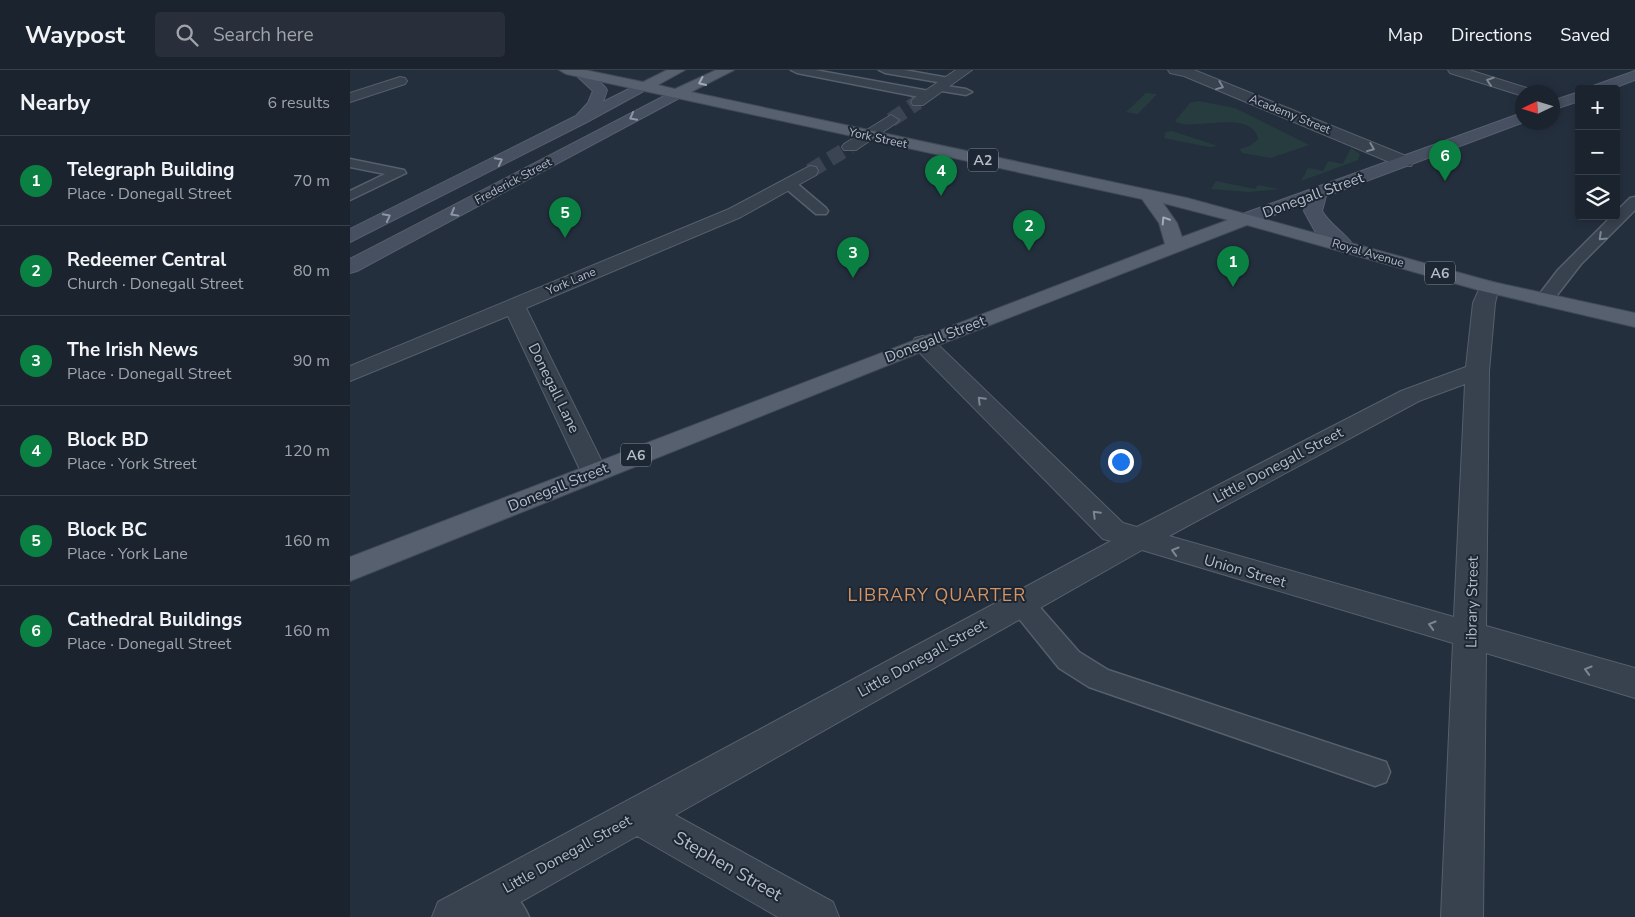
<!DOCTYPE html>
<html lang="en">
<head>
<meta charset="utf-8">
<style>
  :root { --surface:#1b232e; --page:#282f3a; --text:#f1f3f6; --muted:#a0a4aa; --line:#39404a; --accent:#0b8043 }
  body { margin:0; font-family:"Nunito Sans",sans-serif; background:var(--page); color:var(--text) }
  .controls { position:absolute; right:15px; top:15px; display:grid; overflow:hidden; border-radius:5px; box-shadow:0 2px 8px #0003 }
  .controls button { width:45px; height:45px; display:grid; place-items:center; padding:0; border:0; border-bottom:1px solid var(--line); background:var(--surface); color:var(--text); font:25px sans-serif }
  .compass { position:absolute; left:1165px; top:15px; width:45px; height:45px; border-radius:50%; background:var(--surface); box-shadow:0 2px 8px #0003; rotate:266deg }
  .you { position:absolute; left:770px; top:391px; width:18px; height:18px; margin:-12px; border:4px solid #fff; border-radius:50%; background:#1a73e8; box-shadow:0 0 0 8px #1a73e833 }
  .badge { display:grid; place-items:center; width:32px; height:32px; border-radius:50%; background:var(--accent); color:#fff; font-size:16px; font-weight:700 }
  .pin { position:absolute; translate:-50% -41px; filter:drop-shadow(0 1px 2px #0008) }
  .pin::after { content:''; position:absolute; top:26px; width:18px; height:15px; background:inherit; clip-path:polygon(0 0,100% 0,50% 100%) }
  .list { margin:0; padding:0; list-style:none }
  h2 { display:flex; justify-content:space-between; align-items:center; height:65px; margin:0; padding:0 20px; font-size:21px }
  h2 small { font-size:16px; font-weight:400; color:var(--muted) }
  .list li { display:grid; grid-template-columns:32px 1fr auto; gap:15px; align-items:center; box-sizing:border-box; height:90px; padding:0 20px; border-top:1px solid var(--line) }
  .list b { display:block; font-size:19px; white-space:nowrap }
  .list p { margin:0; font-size:16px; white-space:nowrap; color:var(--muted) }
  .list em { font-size:16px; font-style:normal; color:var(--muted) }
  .icon { flex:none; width:28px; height:28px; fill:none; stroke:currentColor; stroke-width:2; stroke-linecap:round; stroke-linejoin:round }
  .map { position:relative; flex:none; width:1285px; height:847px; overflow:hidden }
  header { display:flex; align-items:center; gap:30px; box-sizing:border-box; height:70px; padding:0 25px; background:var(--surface); border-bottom:1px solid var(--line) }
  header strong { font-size:24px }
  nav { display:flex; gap:28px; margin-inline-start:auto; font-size:18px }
  .search { width:350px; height:45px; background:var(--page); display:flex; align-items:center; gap:12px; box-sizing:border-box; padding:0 18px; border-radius:5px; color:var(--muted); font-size:19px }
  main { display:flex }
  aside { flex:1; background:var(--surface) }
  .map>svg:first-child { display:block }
  .green { fill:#263c3f }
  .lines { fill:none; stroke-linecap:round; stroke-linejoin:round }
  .street-tunnel { stroke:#3a4453; stroke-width:15; stroke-dasharray:15 8; stroke-linecap:butt }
  .lane-casing { stroke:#565f6c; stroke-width:3 }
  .street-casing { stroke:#565f6c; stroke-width:2 }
  .secondary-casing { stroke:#565f6c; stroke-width:2 }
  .primary-casing { stroke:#414a57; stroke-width:2 }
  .lane { fill:#38414e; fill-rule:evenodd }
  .street { fill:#38414e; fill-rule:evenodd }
  .secondary { fill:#465061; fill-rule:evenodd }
  .primary { fill:#56606e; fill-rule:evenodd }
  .oneway { stroke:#7c8592 }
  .oneway2 { stroke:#a1aab7 }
  .oneway3 { stroke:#8e96a5 }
  .labels { text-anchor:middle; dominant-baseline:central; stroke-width:4; stroke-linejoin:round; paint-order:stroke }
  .far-street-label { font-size:12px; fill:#b4bcc9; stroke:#1d2633 }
  .shield { fill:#1d2633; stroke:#878f9c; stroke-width:1 }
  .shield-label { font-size:14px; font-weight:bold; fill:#b4bcc9 }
  .street-label { font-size:15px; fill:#b4bcc9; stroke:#1d2633 }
  .quarter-label { font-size:18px; letter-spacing:1px; fill:#d59563; stroke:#1d2633 }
  .near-street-label { font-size:18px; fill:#b4bcc9; stroke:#1d2633 }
</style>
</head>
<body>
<header>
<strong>Waypost</strong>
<div class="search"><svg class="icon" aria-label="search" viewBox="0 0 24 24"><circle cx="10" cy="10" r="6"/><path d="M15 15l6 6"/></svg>Search here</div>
<nav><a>Map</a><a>Directions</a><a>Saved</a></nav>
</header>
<main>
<aside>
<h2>Nearby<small>6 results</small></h2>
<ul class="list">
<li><span class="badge">1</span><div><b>Telegraph Building</b><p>Place · Donegall Street</p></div><em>70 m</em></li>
<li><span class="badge">2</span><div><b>Redeemer Central</b><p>Church · Donegall Street</p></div><em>80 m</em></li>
<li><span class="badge">3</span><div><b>The Irish News</b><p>Place · Donegall Street</p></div><em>90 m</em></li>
<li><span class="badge">4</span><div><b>Block BD</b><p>Place · York Street</p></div><em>120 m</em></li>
<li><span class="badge">5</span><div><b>Block BC</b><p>Place · York Lane</p></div><em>160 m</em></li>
<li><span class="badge">6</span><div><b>Cathedral Buildings</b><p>Place · Donegall Street</p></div><em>160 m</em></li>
</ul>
</aside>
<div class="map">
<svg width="1285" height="847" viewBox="0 0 1285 847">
  <rect width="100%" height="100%" fill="#242f3e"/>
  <path class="green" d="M 796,23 L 807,24 L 788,44 L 776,42 Z
    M 848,31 L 885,38 L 959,75 L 921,88 L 892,83 L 890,79 L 900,76 L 908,69 C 902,37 839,63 825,51 L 840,33 Z
    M 822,61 L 868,76 L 859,77 L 814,68 L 816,62 Z
    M 1001,78 L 1010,84 L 1008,90 L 951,111 L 958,98 L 973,101 L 978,91 L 993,94 Z
    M 866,111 L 905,119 L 908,115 L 929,119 L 899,122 L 861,119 Z"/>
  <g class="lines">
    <path class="street-tunnel" d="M 541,50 L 568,32
      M 460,101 L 500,77"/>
    <defs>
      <path id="lane" d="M 441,0 L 465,0 L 579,21 L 585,25 L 579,29 L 447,3 Z
        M 529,0 L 554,0 L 599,8 L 605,11 L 599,14 L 535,3 Z
        M 590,15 L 616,19 L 622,22 L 616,25 L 586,20 L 586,16 Z
        M 0,89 L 54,100 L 56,103 L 0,130 L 0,121 L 35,104 L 0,97 Z
        M 439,110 L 444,111 L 476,138 L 478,141 L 476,144 L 466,144 L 434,117 L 432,114 L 434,111 Z
        M 1285,127 L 1285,140 L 1231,194 L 1200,234 L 1188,234 L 1185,230 L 1208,200 L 1262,146 L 1266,146 L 1266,142 L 1280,128 Z
        M 671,523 L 680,526 L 729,582 L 758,600 L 1036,692 L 1040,702 L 1036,712 L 1025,716 L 739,617 L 709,598 L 662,540 L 658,533 L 662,526 Z
        M 141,809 C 158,816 172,830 179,847 L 138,847 L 129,838 L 124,826 L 129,814 Z"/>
      <path id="street" d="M 606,0 L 622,0 L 573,35 L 563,35 L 561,32 L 563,29 Z
        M 818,0 L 844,0 L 1061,88 L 1063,92 L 1061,96 L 1049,96 L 834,6 L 820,3 Z
        M 1098,0 L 1119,0 L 1180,19 L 1182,22 L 1172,22 L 1172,26 L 1170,25 L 1100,3 Z
        M 50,7 L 55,8 L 57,11 L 55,14 L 0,32 L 0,23 Z
        M 541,45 L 549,50 L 546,53 L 506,80 L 494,80 L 492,77 L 494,74 Z
        M 460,96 L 466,97 L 468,101 L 466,105 L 391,147 L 176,238 L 257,402 L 253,409 L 244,411 L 235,409 L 231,402 L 158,246 L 0,311 L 0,296 L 379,139 Z
        M 1139,211 L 1146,213 L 1149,217 L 1145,233 L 1139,301 L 1136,556 L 1285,598 L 1285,628 L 1136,583 L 1133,847 L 1091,847 L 1103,573 L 792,480 L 325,745 L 483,832 L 489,847 L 428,847 L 287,766 L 144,847 L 82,847 L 88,832 L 761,471 L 753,469 L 565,278 L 562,273 L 565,268 L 573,266 L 581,268 L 773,453 L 787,457 L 1051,321 L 1116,297 L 1123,233 L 1132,213 ZM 1115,314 L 1104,547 L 819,466 L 1069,331 Z"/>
      <path id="secondary" d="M 227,0 L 237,0 L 255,17 L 257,20 L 253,32 L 289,14 L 294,13 L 301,17 L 235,53 L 0,172 L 0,159 L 226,46 L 238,33 L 243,21 L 227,6 L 225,3 Z
        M 1285,1 L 1285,10 L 1261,19 L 1241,19 L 1243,16 Z
        M 326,20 L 333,24 L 331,27 L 7,201 L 0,203 L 0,189 Z
        M 1229,22 L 1229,31 L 1202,40 L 1202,31 Z
        M 1172,43 L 1174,52 L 976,126 L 972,141 C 981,156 994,162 1003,175 L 1000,179 L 986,179 L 965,161 L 954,141 L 956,133 L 897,155 L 890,153 L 888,149 L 890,145 Z"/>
      <path id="primary" d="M 209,0 L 235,0 L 293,12 L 317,0 L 335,0 L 308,15 L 325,19 L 366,0 L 384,0 L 341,22 L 837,128 L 1143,212 L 1285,243 L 1285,257 L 1132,221 L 897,155 L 581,278 L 0,511 L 0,487 L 815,174 L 809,153 L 792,129 L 216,4 ZM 813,133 L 878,150 L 832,167 L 827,153 Z"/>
    </defs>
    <use href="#lane" class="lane-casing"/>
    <use href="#street" class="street-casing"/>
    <use href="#secondary" class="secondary-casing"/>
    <use href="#primary" class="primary-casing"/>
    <use href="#lane" class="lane"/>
    <use href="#street" class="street"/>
    <use href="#secondary" class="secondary"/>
    <use href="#primary" class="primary"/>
  </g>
  <defs><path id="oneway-chevron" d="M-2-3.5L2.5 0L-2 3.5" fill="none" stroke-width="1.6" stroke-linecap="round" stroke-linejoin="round" transform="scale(1.25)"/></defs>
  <g class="oneway">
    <use href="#oneway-chevron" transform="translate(1140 11) rotate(-162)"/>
    <use href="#oneway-chevron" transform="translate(870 16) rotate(22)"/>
    <use href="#oneway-chevron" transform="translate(1021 78) rotate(22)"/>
    <use href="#oneway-chevron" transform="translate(1252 167) rotate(136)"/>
    <use href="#oneway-chevron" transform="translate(631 330) rotate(-135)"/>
    <use href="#oneway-chevron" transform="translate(746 444) rotate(-135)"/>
    <use href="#oneway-chevron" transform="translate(825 481) rotate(-164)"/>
    <use href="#oneway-chevron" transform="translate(1082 555) rotate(-164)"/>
    <use href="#oneway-chevron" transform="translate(1238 600) rotate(-164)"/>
  </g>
  <g class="oneway2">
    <use href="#oneway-chevron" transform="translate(352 12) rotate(156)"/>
    <use href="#oneway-chevron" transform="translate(815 150) rotate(-123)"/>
  </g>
  <g class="oneway3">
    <use href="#oneway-chevron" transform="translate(283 47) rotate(152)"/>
    <use href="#oneway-chevron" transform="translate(149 91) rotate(-27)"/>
    <use href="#oneway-chevron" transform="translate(104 143) rotate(151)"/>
    <use href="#oneway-chevron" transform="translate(37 147) rotate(-27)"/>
  </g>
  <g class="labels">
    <g class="far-street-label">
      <text transform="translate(940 44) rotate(22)">Academy Street</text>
      <text transform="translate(528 68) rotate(12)">York Street</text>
      <text transform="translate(163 111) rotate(-28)">Frederick Street</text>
      <text transform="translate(1018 183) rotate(16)">Royal Avenue</text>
      <text transform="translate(221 211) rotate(-23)">York Lane</text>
    </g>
    <g class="shield">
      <rect x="618" y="78.5" width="30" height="23" rx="4"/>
      <rect x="1075" y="191.5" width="30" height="23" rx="4"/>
      <rect x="271" y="373.5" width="30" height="23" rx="4"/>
    </g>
    <g class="shield-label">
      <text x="633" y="90">A2</text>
      <text x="1090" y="203">A6</text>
      <text x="286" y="385">A6</text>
    </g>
    <g class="street-label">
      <text transform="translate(963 125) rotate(-20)">Donegall Street</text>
      <text transform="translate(585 269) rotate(-21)">Donegall Street</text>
      <text transform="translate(204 318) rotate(64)">Donegall Lane</text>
      <text transform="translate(928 395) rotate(-28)">Little Donegall Street</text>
      <text transform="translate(208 417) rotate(-22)">Donegall Street</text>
      <text transform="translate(895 501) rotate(16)">Union Street</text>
      <text transform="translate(1122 532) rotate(-89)">Library Street</text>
      <text transform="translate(572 588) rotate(-29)">Little Donegall Street</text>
      <text transform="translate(217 784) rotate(-29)">Little Donegall Street</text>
    </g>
    <g class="quarter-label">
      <text x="587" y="525">LIBRARY QUARTER</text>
    </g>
    <g class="near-street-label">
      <text transform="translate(378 796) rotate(30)">Stephen Street</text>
    </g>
  </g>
</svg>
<div class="controls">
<button>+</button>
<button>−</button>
<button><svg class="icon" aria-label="layers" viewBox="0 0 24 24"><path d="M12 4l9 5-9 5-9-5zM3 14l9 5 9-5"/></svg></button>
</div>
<svg class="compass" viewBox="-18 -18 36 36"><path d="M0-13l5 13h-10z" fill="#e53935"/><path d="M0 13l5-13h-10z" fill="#a0a4aa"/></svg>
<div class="you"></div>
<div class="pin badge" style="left:883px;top:217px">1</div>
<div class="pin badge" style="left:679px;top:181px">2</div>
<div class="pin badge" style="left:503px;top:208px">3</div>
<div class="pin badge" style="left:591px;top:126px">4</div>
<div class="pin badge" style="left:215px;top:168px">5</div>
<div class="pin badge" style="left:1095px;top:111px">6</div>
</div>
</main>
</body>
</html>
